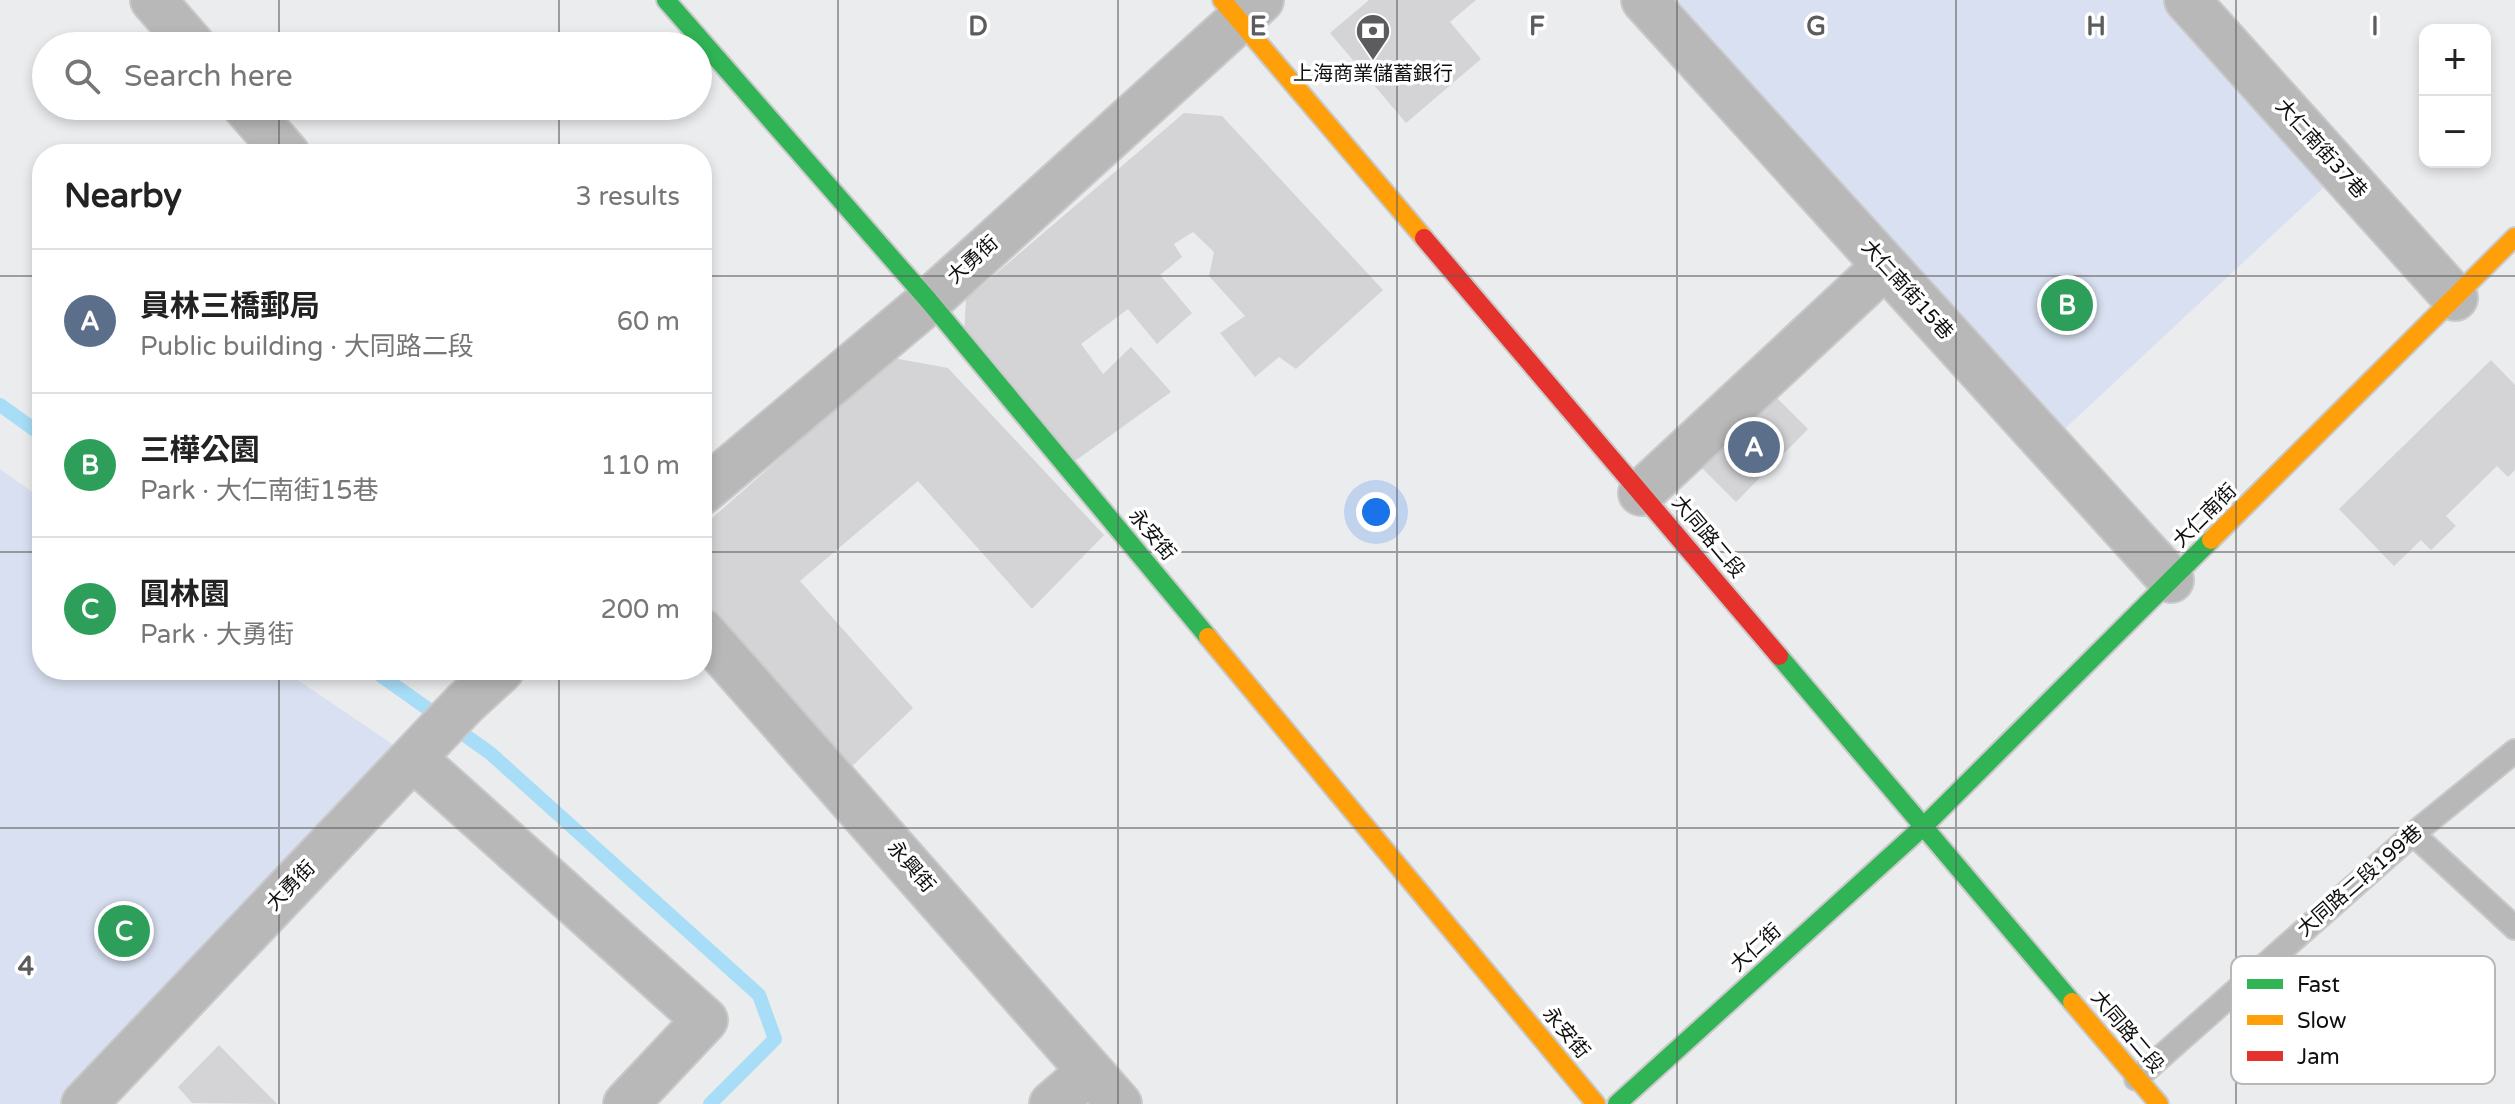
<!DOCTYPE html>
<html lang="en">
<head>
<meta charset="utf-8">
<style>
  :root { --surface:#fff; --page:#f6f6f6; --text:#222; --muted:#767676; --line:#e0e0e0; --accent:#5c5c5e }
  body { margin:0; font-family:"Varela Round","Noto Sans TC",sans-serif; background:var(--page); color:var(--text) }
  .controls { position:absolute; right:24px; top:24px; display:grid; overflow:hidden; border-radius:16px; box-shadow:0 4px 12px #0003 }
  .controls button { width:72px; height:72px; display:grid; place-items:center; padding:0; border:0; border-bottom:2px solid var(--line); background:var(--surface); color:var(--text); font:40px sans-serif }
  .you { position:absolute; left:1376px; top:512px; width:28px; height:28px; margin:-20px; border:6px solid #fff; border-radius:50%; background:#1a73e8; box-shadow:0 0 0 12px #1a73e833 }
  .badge { display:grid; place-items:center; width:52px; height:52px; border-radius:50%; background:var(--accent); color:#fff; font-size:26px; font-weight:700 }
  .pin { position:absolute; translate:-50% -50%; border:4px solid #fff; box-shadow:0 2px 8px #0006 }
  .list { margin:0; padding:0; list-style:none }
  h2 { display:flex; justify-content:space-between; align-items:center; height:104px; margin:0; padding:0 32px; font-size:34px }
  h2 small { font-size:26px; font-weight:400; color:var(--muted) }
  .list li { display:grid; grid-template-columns:52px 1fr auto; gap:24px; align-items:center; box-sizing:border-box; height:144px; padding:0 32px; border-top:2px solid var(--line) }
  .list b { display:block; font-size:30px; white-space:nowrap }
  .list p { margin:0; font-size:26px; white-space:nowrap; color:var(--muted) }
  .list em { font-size:26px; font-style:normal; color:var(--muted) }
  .icon { flex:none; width:44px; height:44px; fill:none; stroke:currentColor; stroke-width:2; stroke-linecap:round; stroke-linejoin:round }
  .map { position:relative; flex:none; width:2515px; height:1104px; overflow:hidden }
  .search { position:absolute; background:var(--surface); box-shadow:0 4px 12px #0003; left:32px; top:32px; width:680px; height:88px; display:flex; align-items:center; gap:20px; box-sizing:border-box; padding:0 28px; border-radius:44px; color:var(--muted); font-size:30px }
  .panel { position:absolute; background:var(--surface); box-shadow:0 4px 12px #0003; left:32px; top:144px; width:680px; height:536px; border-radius:32px }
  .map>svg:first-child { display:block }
  .green { fill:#d9e0f1 }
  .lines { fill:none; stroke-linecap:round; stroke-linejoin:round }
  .stream { stroke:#a8ddf7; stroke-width:14 }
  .building { fill:#d4d4d6 }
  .lane-casing { stroke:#c9c9ca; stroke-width:26 }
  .street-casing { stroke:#c9c9ca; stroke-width:48 }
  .fast-casing { stroke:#c9c9ca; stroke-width:22 }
  .slow-casing { stroke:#c9c9ca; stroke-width:22 }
  .jam-casing { stroke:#c9c9ca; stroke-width:22 }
  .lane { stroke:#b8b8b8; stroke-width:22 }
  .street { stroke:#b8b8b8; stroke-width:44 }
  .fast { stroke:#30b455; stroke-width:18 }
  .slow { stroke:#ff9f0a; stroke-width:18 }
  .jam { stroke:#e5322d; stroke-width:18 }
  .grid { fill:none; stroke:#5c5c5e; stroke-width:2; stroke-opacity:0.55 }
  .labels { text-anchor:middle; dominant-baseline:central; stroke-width:7; stroke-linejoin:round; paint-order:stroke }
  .poi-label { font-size:20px; fill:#0f0f10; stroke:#fff }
  .street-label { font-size:20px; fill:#0f0f10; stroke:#fff }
  .key { fill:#fff; stroke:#b7b7b7; stroke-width:2 }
  .key-label { font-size:22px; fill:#0f0f10 }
  .grid-label { font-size:26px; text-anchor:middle; font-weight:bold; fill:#5c5c5e; stroke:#fff; stroke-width:7; stroke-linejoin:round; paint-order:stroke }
</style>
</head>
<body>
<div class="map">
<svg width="2515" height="1104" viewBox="0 0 2515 1104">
  <rect width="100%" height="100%" fill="#ebecee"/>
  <path class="green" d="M 1660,0 L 2176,0 L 2338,174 L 2057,436 Z
    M 0,469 L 42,499 L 42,670 L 283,670 L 413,758 L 84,1104 L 0,1104 Z"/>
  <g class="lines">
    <path class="stream" d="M 0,405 L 42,435
      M 373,670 L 490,753 L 759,995 L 775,1039 L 710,1104"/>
  </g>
  <path class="building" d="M 1369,0 L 1476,0 L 1450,22 L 1481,59 L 1406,123 L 1330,33 Z
    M 1184,113 L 1222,116 L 1383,290 L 1296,369 L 1279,357 L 1255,377 L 1220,333 L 1245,316 L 1209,276 L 1214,252 L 1193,232 L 1174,244 L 1182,257 L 1160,275 L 1192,313 L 1157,344 L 1128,309 L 1081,344 L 1103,374 L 1131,347 L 1171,392 L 1075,461 L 964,336 L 966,299 Z
    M 893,358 L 948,368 L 1104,535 L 1032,609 L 918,481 L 800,581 L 913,708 L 846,772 L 702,608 L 702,527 Z
    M 2491,360 L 2515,385 L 2515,470 L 2508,477 L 2497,466 L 2446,516 L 2456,526 L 2431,550 L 2421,540 L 2394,566 L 2339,509 Z
    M 1771,392 L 1808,429 L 1736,502 L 1699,465 Z
    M 219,1045 L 277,1104 L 192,1103 L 178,1087 Z"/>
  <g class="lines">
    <defs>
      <path id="lane" d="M 2413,834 L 2515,928
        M 2136,1079 L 2413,834 L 2515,751"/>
      <path id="street" d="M 153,0 L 193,46
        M 1644,0 L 2171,580
        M 2187,0 L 2455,298
        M 245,106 L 287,154
        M 702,492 L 929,301 L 1261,0
        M 1641,493 L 1885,266
        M 702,631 L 1119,1104
        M 413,758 L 705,1020 L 626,1104
        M 84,1104 L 465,703 L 501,670
        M 1052,1104 L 1090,1071"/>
      <path id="fast" d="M 666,0 L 929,301 L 1208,637
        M 1779,656 L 2072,1002
        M 1617,1104 L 1925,825 L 2211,540"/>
      <path id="slow" d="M 1222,0 L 1424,238
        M 2211,540 L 2515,237
        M 1208,637 L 1596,1104
        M 2072,1002 L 2159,1104"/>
      <path id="jam" d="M 1424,238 L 1779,656"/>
    </defs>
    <use href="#lane" class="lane-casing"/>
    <use href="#street" class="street-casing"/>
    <use href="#fast" class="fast-casing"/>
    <use href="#slow" class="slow-casing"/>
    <use href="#jam" class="jam-casing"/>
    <use href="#lane" class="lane"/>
    <use href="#street" class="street"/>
    <use href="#fast" class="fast"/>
    <use href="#slow" class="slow"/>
    <use href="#jam" class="jam"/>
  </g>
  <path class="grid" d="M 279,0 L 279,46M 559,0 L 559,46M 838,0 L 838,1104M 1118,0 L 1118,1104M 1397,0 L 1397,1104M 1677,0 L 1677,1104M 1956,0 L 1956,1104M 2236,0 L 2236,1104M 279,106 L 279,154M 559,106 L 559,154M 0,276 L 42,276M 702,276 L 2515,276M 0,552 L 42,552M 702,552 L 2515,552M 279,670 L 279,1104M 559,670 L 559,1104M 0,828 L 2515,828"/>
  <defs>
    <symbol id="bank-pin" viewBox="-11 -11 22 30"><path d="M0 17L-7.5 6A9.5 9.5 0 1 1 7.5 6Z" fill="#5c5c5e" stroke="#fff"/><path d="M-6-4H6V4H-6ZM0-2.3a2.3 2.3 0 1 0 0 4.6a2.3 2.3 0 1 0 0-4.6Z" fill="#fff"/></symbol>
  </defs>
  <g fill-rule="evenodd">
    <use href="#bank-pin" x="1353" y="11" width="40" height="54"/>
  </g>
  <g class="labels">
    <g class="poi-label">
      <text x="1373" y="74">上海商業儲蓄銀行</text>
    </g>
    <g class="street-label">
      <text transform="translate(2321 149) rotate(48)">大仁南街37巷</text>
      <text transform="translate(973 260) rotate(-42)">大勇街</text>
      <text transform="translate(1907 290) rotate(48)">大仁南街15巷</text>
      <text transform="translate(2205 516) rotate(-45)">大仁南街</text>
      <text transform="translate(1152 535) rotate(50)">永安街</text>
      <text transform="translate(1708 537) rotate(50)">大同路二段</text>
      <text transform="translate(911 867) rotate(49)">永興街</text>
      <text transform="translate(2360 881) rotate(-41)">大同路二段199巷</text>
      <text transform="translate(291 886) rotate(-46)">大勇街</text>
      <text transform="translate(1756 948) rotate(-42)">大仁街</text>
      <text transform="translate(2127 1032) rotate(50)">大同路二段</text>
      <text transform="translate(1566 1033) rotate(50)">永安街</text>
    </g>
  </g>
  <rect x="2231" y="956" width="264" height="128" rx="12" class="key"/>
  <rect x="2247" y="979" width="36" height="10" fill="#30b455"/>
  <rect x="2247" y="1015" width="36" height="10" fill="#ff9f0a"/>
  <rect x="2247" y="1051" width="36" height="10" fill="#e5322d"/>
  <g class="key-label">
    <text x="2297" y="992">Fast</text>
    <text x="2297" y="1028">Slow</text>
    <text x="2297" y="1064">Jam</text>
  </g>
  <g class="grid-label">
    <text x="978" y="35">D</text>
    <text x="1258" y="35">E</text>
    <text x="1537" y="35">F</text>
    <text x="1816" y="35">G</text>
    <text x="2096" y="35">H</text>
    <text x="2375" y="35">I</text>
    <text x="26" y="975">4</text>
  </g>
</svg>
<div class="controls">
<button>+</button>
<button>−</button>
</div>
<div class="you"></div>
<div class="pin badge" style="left:1754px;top:447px;background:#5c6f8a">A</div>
<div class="pin badge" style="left:2067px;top:305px;background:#2e9e5b">B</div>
<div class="pin badge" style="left:124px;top:931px;background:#2e9e5b">C</div>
<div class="search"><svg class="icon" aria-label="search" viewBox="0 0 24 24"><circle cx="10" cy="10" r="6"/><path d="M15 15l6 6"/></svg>Search here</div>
<section class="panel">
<h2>Nearby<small>3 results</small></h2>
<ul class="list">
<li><span class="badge" style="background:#5c6f8a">A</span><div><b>員林三橋郵局</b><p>Public building · 大同路二段</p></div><em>60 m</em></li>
<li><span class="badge" style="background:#2e9e5b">B</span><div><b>三樺公園</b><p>Park · 大仁南街15巷</p></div><em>110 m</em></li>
<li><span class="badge" style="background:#2e9e5b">C</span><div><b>圓林園</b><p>Park · 大勇街</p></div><em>200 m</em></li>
</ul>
</section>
</div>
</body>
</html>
